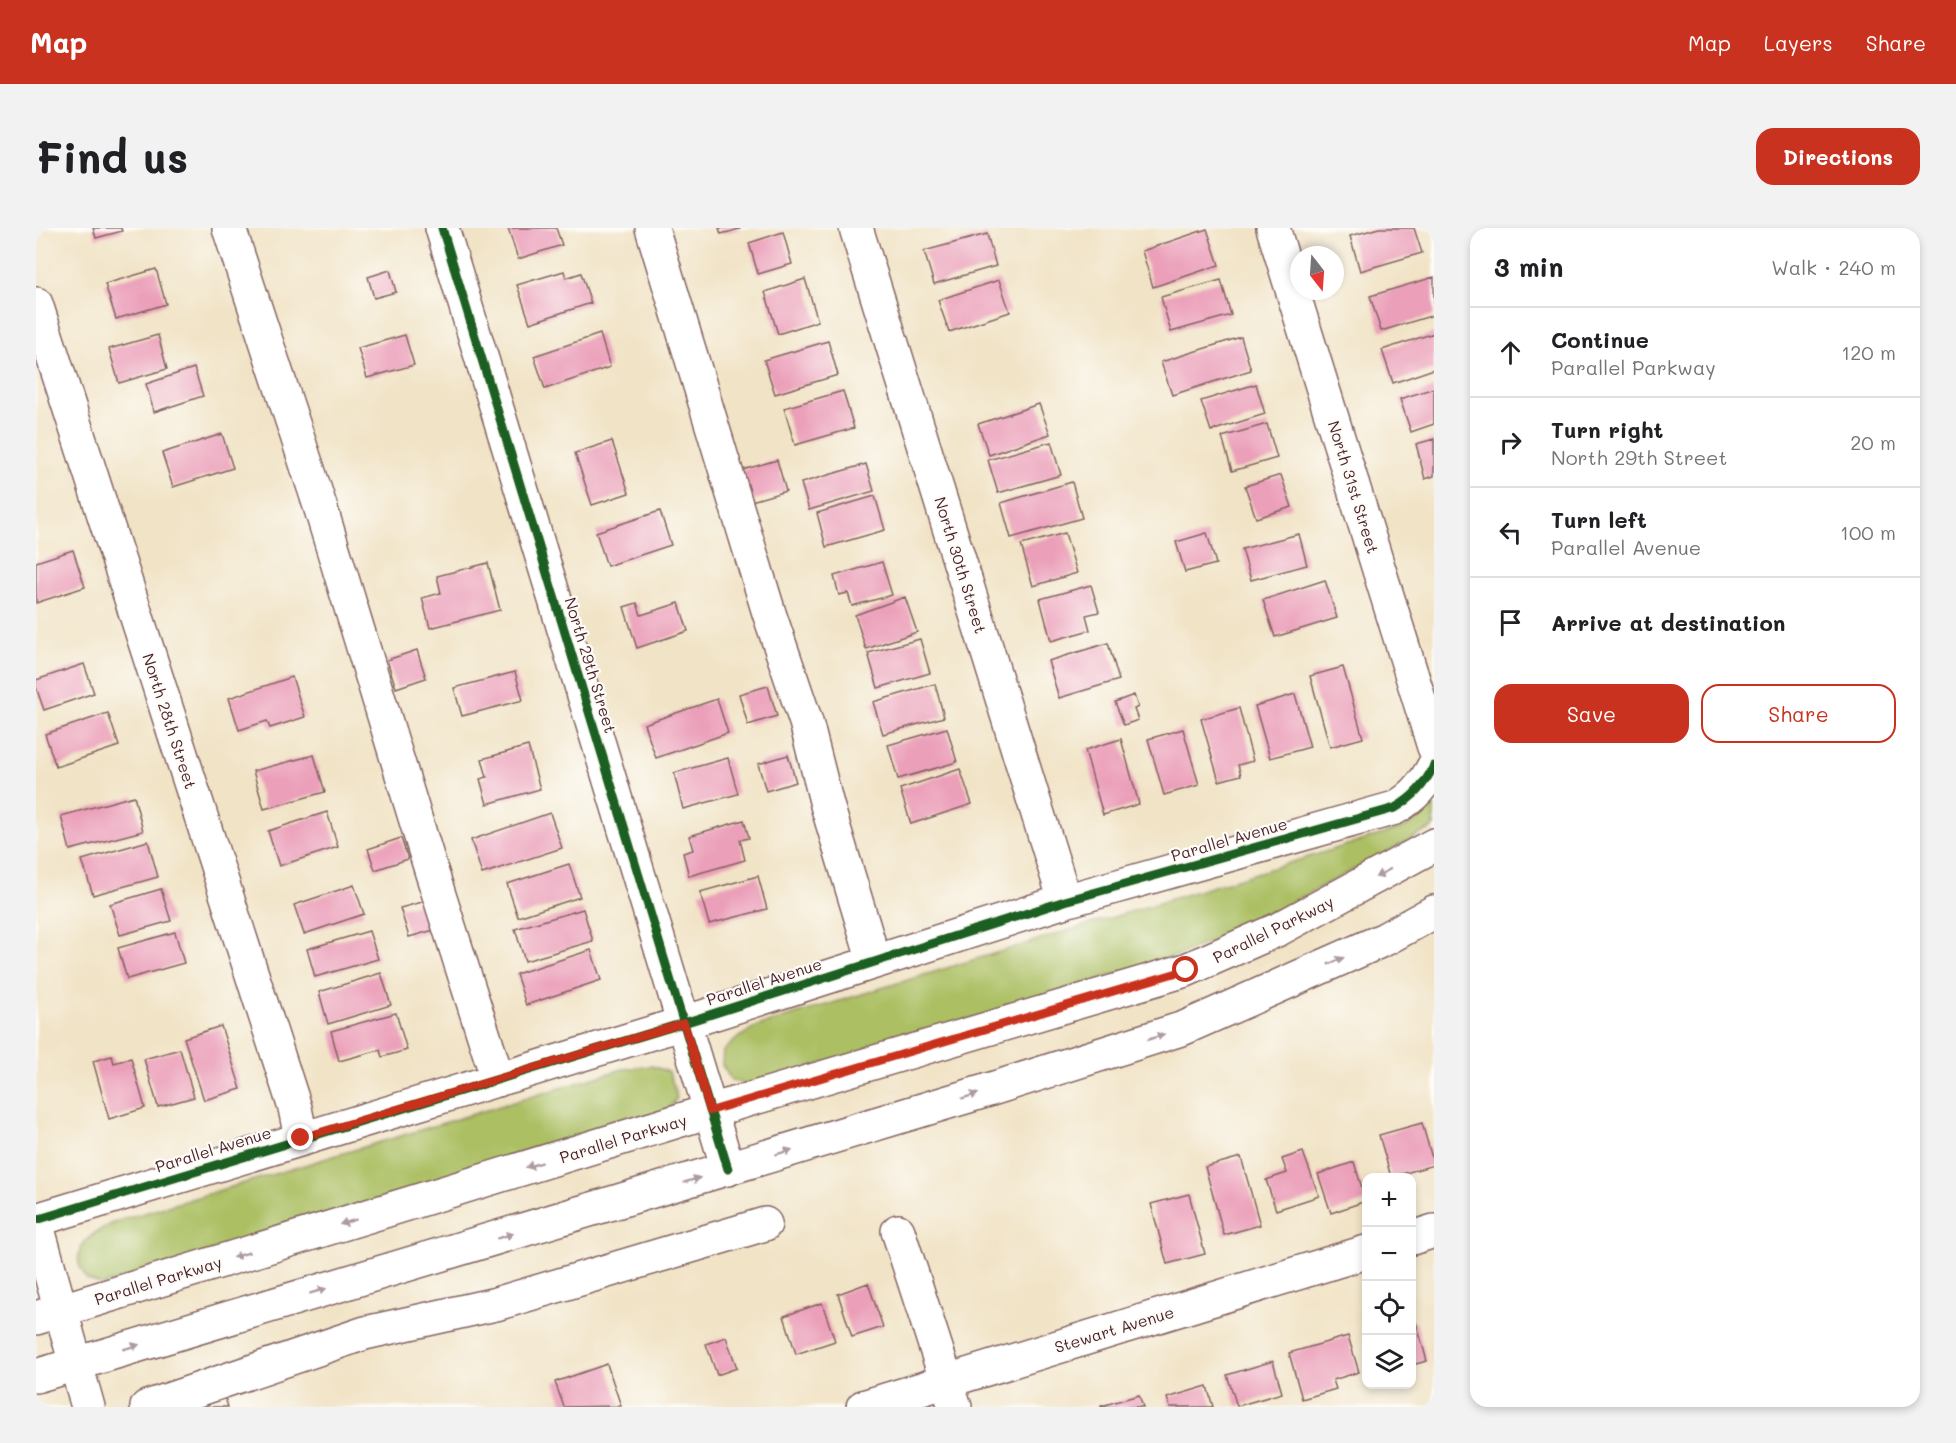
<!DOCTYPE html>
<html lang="en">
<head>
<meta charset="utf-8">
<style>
  :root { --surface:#fff; --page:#f2f2f2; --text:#202124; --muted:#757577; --line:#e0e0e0; --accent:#c8321e }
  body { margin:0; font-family:Mali,sans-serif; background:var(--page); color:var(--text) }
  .controls { position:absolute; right:18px; bottom:18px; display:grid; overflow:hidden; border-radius:12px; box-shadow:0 3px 9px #0003 }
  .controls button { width:54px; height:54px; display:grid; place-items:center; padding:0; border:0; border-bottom:2px solid var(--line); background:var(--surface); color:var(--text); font:30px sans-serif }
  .compass { position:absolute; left:1254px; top:18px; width:54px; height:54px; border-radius:50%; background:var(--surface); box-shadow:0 3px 9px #0003; rotate:163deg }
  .stop { position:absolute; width:18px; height:18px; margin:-14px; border:4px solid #c8321e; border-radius:50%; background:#fff }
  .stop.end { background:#c8321e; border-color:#fff; box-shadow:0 2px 6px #0008 }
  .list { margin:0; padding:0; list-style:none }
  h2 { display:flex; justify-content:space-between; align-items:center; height:78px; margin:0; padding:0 24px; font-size:26px }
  h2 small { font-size:20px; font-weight:400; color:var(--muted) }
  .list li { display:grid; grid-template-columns:39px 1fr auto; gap:18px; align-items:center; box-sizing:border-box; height:90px; padding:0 24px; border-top:2px solid var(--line) }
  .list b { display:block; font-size:22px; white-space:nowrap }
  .list p { margin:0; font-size:20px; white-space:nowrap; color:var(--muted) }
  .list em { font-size:20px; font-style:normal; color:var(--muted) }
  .actions { display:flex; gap:12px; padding:18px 24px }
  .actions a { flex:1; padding:14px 0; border:2px solid var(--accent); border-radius:18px; text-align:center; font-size:21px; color:var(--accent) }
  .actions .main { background:var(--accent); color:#fff }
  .icon { flex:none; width:33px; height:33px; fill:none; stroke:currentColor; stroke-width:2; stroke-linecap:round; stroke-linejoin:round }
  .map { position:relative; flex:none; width:1398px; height:1179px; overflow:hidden; border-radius:18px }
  header { display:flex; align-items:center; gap:36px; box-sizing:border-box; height:84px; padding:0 30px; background:var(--accent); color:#fff }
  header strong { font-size:28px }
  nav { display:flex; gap:33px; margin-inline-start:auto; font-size:21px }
  .intro { display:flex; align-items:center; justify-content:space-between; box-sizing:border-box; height:144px; padding:0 36px }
  h1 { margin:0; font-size:42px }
  .button { padding:15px 27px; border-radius:18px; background:var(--accent); color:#fff; font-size:21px; font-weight:700 }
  main { display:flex; gap:36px; padding:0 36px }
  aside { flex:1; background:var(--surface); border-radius:18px; box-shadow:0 3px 9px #0003 }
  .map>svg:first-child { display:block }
  .green { fill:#acbf63; stroke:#7b6f47; stroke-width:1.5 }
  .building { fill:#eb9fb9 }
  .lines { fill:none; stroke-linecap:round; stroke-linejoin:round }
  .minor-casing { stroke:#846461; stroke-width:36 }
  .major-casing { stroke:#846461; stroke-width:36 }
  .minor { stroke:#fff; stroke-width:33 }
  .major { stroke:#fff; stroke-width:33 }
  .cycleway-casing { stroke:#fdfcf7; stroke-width:13 }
  .cycleway { stroke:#1b5e20; stroke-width:9 }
  .oneway { fill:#ae9aa0 }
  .route { stroke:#c8321e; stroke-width:8 }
  .labels { text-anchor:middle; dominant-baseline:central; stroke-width:4.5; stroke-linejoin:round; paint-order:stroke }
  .street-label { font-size:16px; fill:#4a1f2b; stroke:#fdfcf7 }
</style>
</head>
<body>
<header>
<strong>Map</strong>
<nav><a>Map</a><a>Layers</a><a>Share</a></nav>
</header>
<div class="intro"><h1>Find us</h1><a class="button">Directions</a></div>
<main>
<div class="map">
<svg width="1398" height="1179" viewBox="0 0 1398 1179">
  <rect width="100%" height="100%" fill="#fdfcf7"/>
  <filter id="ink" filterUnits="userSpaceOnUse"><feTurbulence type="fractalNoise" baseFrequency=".0167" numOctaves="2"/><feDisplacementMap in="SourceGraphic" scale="12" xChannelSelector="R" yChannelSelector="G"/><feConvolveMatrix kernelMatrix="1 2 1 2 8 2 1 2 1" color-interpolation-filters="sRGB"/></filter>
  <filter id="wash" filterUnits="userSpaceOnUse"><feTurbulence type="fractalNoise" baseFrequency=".008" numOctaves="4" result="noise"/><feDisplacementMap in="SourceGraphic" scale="24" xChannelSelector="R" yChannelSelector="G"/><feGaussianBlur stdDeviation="1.35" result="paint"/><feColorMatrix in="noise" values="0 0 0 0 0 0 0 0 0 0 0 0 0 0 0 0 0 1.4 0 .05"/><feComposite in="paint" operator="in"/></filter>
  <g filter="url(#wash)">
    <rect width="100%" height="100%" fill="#f1e3c6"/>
    <path class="green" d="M 1398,578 L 1398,599 L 1219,694 L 1146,726 L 713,858 L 695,852 L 686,837 L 687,823 L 703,809 L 722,798 L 1370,599 Z
      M 616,838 L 633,844 L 641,870 L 632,882 L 67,1057 L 51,1052 C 49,1047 44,1041 43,1035 C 38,1012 66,1001 82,993 L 587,841 Z"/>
    <g id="blocks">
      <path class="building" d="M 57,0 L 85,0 L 86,3 L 60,10 Z
        M 472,0 L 520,0 L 526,17 L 482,31 Z
        M 683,0 L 704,0 L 704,1 L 685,6 Z
        M 1343,0 L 1378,0 L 1386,25 L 1324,43 L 1314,8 Z
        M 1171,1 L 1183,37 L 1117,59 L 1106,23 Z
        M 747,4 L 756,36 L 722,46 L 713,15 Z
        M 951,6 L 960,38 L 898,56 L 888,23 Z
        M 120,41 L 130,76 L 80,91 L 69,56 Z
        M 354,42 L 360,64 L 338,70 L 332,49 Z
        M 528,43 L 530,50 L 545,45 L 555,75 L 494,95 L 481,57 Z
        M 1398,49 L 1398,87 L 1345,103 L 1334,68 Z
        M 769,51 L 782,93 L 742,106 L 729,64 Z
        M 963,52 L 974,84 L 913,104 L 902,72 Z
        M 1185,52 L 1195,87 L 1135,104 L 1125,69 Z
        M 1398,105 L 1398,141 L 1357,155 L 1346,122 Z
        M 564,106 L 574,139 L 509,161 L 498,128 Z
        M 122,107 L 131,141 L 83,155 L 73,121 Z
        M 369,107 L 378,137 L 331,150 L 322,120 Z
        M 1205,109 L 1215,142 L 1136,167 L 1125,134 Z
        M 792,113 L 802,147 L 739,166 L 728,132 Z
        M 158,140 L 167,168 L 118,184 L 110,156 Z
        M 1220,156 L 1229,186 L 1175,203 L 1165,173 Z
        M 1398,160 L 1398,196 L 1375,204 L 1364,171 Z
        M 807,163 L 818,200 L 759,217 L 748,180 Z
        M 1003,176 L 1014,206 L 953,227 L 942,196 Z
        M 1231,196 L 1241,230 L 1196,243 L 1186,209 Z
        M 186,206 L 197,240 L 137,259 L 126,225 Z
        M 1398,211 L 1398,248 L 1389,251 L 1380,216 Z
        M 576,213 L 593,265 L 556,277 L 539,225 Z
        M 1015,214 L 1025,247 L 962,265 L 952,232 Z
        M 741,232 L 750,263 L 712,274 L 703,243 Z
        M 830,236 L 838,263 L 773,282 L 765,255 Z
        M 1245,247 L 1256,279 L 1220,290 L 1209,258 Z
        M 1036,254 L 1046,290 L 975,310 L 965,275 Z
        M 839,268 L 849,302 L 790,319 L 781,285 Z
        M 624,283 L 635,317 L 571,338 L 560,304 Z
        M 1029,305 L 1041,345 L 997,358 L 985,317 Z
        M 1171,305 L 1180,336 L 1149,344 L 1140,314 Z
        M 1263,306 L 1271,337 L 1215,352 L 1206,321 Z
        M 37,322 L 49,359 L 0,375 L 0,334 Z
        M 846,334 L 856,367 L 816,378 L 812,365 L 803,367 L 798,348 Z
        M 452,335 L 464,382 L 394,400 L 386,370 L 405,365 L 401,348 Z
        M 1289,352 L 1301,390 L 1239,409 L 1227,372 Z
        M 1055,357 L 1063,384 L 1050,387 L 1054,402 L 1015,413 L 1004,371 Z
        M 869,369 L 881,404 L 830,421 L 819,387 Z
        M 601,375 L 605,387 L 643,375 L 652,403 L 601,420 L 588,379 Z
        M 884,411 L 894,445 L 842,460 L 832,425 Z
        M 1072,415 L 1083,452 L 1023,470 L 1012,433 Z
        M 381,422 L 390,450 L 360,460 L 351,432 Z
        M 48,436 L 58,465 L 8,482 L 0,459 L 0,452 Z
        M 1307,439 L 1327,510 L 1294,519 L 1274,448 Z
        M 479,444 L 487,472 L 426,488 L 418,460 Z
        M 256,449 L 269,489 L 234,500 L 231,493 L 203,502 L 193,470 Z
        M 899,456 L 908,489 L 847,506 L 837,474 Z
        M 732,458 L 741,488 L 712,497 L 703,466 Z
        M 1259,466 L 1274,519 L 1234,530 L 1219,478 Z
        M 1098,467 L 1102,479 L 1098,481 L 1102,492 L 1088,497 L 1079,474 Z
        M 681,471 L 692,505 L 620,530 L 608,496 Z
        M 1203,480 L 1217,533 L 1202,537 L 1205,547 L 1183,553 L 1165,491 Z
        M 72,485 L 83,518 L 20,539 L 9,506 Z
        M 911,500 L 921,534 L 862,551 L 852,517 Z
        M 1147,501 L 1163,557 L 1128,567 L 1112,511 Z
        M 1085,511 L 1103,576 L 1067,587 L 1049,522 Z
        M 492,518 L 504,561 L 451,576 L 444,551 L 451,549 L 446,531 Z
        M 278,527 L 289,564 L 228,581 L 217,543 Z
        M 752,527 L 760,554 L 730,563 L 722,536 Z
        M 692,530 L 702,566 L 647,581 L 638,545 Z
        M 924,541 L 936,576 L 875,596 L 864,561 Z
        M 98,568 L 107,603 L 34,622 L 25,588 Z
        M 291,584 L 302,619 L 243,638 L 232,603 Z
        M 514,585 L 526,620 L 446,646 L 435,612 Z
        M 708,592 L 713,610 L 704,612 L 709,632 L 653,648 L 647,625 L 657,622 L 653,608 Z
        M 365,610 L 372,631 L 339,642 L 332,621 Z
        M 112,613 L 122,649 L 57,667 L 46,632 Z
        M 533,636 L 544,669 L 482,689 L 471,656 Z
        M 722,648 L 731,681 L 673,696 L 664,664 Z
        M 318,657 L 328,686 L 268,706 L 258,677 Z
        M 125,661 L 135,693 L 84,707 L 74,676 Z
        M 390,673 L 398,702 L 373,709 L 364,680 Z
        M 547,681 L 557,713 L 489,733 L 479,701 Z
        M 333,703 L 342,731 L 279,749 L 271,721 Z
        M 139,704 L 148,735 L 91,751 L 82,720 Z
        M 555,722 L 565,752 L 490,777 L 480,746 Z
        M 345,745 L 355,777 L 292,796 L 283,764 Z
        M 360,785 L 371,822 L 346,829 L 344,822 L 303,833 L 295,803 Z
        M 185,798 L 205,861 L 168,872 L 148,810 Z
        M 144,821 L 158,869 L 122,879 L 108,831 Z
        M 76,828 L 78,835 L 95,830 L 109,880 L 73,891 L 57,833 Z
        M 1386,895 L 1398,937 L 1355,949 L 1343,907 Z
        M 1267,924 L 1283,968 L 1240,982 L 1230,952 L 1251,945 L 1246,931 Z
        M 1205,929 L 1224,997 L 1188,1007 L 1169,939 Z
        M 1318,934 L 1330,973 L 1295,985 L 1282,946 Z
        M 1153,966 L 1169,1026 L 1131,1036 L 1115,976 Z
        M 832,1055 L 847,1099 L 816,1109 L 802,1066 Z
        M 786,1075 L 799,1113 L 760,1126 L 748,1088 Z
        M 1380,1094 L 1391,1133 L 1376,1137 L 1376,1096 Z
        M 1312,1108 L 1323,1144 L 1297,1152 L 1300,1161 L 1266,1171 L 1253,1125 Z
        M 690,1109 L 701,1140 L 681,1147 L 670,1116 Z
        M 1237,1133 L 1246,1165 L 1201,1178 L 1191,1147 Z
        M 571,1136 L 585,1178 L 528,1179 L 519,1154 Z
        M 1171,1158 L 1177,1179 L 1134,1179 L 1131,1170 Z
        M 1103,1167 L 1107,1179 L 1065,1179 L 1065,1178 Z
        M 189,1170 L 192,1179 L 162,1179 Z"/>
    </g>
  </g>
  <g filter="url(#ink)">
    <use href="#blocks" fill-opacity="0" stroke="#846461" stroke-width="1.5"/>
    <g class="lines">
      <defs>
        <path id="minor" d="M 193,0 L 284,278 L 395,642 L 462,852
          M 406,0 L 692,941
          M 616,0 L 733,385 L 770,494 L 791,577 L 838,733
          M 820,0 L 1029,673
          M 1237,0 L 1398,519
          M 0,76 L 259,880 L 265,910
          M 0,992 L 648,795 L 1029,673 L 1359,580 C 1378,569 1388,557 1398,538
          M 0,994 L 52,1179
          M 862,1003 L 919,1179
          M 1376,1010 L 1398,1003
          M 111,1179 L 329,1105 L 460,1076 L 729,996
          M 827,1179 L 1330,1024"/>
        <path id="major" d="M 0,1090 L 674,883 L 1150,742 L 1243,701 L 1398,617
          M 0,1148 L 946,864 L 1148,800 L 1349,711 L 1398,684"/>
      </defs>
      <use href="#minor" class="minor-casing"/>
      <use href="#major" class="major-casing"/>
      <use href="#minor" class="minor"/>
      <use href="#major" class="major"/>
      <defs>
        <path id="cycleway" d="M 406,0 L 692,941
          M 0,992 L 648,795 L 1029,673 L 1359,580 C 1378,569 1388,557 1398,538"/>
      </defs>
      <use href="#cycleway" class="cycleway-casing"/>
      <use href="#cycleway" class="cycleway"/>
    </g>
    <defs><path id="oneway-solid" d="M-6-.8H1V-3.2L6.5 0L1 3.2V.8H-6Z" transform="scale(1.5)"/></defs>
    <g class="oneway">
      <use href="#oneway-solid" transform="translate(1347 645) rotate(151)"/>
      <use href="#oneway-solid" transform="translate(1300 733) rotate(-24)"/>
      <use href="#oneway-solid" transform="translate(1120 809) rotate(-18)"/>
      <use href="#oneway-solid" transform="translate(934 868) rotate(-17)"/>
      <use href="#oneway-solid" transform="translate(748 924) rotate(-17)"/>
      <use href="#oneway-solid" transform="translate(498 937) rotate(163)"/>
      <use href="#oneway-solid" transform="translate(656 952) rotate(-17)"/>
      <use href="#oneway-solid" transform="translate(312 994) rotate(163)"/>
      <use href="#oneway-solid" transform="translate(469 1008) rotate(-17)"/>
      <use href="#oneway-solid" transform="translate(205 1027) rotate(163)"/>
      <use href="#oneway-solid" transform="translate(282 1063) rotate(-17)"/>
      <use href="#oneway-solid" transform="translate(95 1119) rotate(-17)"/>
    </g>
  </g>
  <g class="lines" filter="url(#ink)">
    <path class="route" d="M 265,910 L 648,795 L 674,883 L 1150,742"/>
  </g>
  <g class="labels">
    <g class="street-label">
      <text transform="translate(1318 259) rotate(73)">North 31st Street</text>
      <text transform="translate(925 337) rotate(73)">North 30th Street</text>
      <text transform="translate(555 437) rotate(73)">North 29th Street</text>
      <text transform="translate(134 493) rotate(72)">North 28th Street</text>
      <text transform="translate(1193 611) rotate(-16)">Parallel Avenue</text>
      <text transform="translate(1237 701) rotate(-26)">Parallel Parkway</text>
      <text transform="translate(728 753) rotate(-18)">Parallel Avenue</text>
      <text transform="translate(587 910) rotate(-17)">Parallel Parkway</text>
      <text transform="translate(177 921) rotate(-17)">Parallel Avenue</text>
      <text transform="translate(122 1052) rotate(-17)">Parallel Parkway</text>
      <text transform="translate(1078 1101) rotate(-17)">Stewart Avenue</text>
    </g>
  </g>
</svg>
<div class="controls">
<button>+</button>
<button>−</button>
<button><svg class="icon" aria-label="locate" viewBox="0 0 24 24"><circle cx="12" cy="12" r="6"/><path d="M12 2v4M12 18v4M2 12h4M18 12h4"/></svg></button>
<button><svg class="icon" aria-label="layers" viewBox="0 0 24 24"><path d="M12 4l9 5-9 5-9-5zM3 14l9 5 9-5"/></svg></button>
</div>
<svg class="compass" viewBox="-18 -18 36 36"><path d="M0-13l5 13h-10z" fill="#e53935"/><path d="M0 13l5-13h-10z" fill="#757577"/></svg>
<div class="stop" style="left:1150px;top:742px"></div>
<div class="stop end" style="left:265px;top:910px"></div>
</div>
<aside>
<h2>3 min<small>Walk · 240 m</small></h2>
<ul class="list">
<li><svg class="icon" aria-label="ahead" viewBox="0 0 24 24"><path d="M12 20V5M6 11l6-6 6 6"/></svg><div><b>Continue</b><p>Parallel Parkway</p></div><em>120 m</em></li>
<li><svg class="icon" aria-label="right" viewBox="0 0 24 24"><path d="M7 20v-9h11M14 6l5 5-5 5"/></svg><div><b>Turn right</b><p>North 29th Street</p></div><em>20 m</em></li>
<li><svg class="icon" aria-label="left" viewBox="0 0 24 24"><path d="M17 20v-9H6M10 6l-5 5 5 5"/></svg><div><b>Turn left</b><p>Parallel Avenue</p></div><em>100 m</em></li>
<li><svg class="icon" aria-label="arrive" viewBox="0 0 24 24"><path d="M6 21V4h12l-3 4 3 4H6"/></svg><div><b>Arrive at destination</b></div></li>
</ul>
<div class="actions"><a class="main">Save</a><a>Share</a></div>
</aside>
</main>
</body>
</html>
